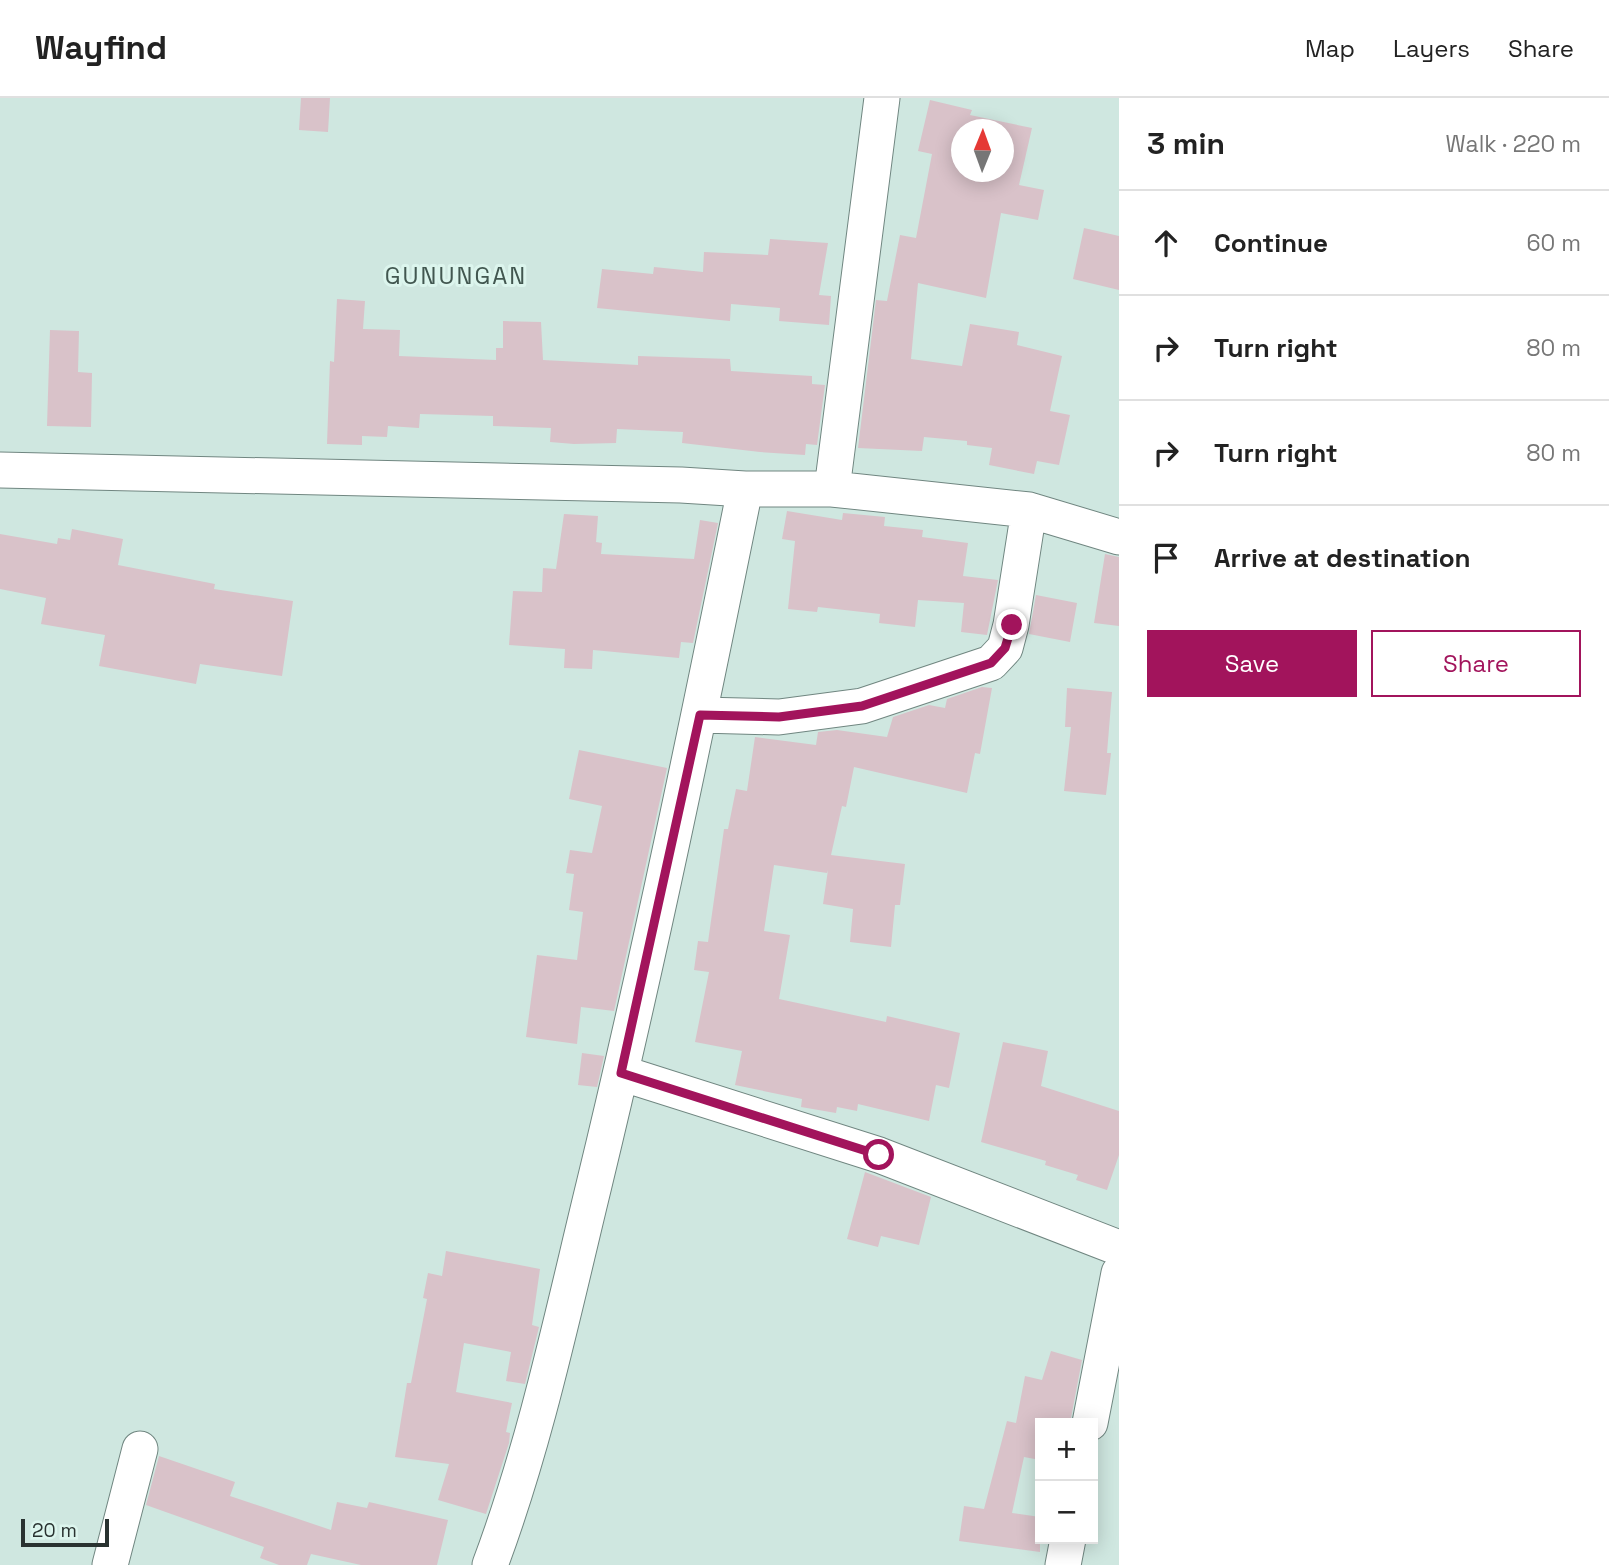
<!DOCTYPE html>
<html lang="en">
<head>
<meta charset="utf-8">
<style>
  :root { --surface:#fff; --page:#f6f6f6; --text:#222; --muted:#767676; --line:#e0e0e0; --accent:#a2145c }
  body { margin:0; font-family:"Space Grotesk",sans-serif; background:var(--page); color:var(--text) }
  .controls { position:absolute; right:21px; bottom:21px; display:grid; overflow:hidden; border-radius:0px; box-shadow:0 4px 18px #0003 }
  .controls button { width:63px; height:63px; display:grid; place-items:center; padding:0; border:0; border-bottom:2px solid var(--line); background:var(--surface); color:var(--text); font:35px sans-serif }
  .compass { position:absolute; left:951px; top:21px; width:63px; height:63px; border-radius:50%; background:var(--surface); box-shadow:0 4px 18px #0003; rotate:1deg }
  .scale { position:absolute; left:21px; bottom:18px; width:88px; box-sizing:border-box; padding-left:7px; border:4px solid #293230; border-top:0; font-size:19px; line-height:24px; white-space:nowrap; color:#293230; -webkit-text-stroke:5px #dcf5ed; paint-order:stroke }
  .stop { position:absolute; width:21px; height:21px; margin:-16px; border:5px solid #a2145c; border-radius:50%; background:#fff }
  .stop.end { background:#a2145c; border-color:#fff; box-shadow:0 2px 7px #0008 }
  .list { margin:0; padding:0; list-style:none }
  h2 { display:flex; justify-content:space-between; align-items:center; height:91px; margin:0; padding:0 28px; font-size:30px }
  h2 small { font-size:23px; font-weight:400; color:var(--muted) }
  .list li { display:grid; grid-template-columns:46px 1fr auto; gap:21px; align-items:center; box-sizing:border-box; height:105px; padding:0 28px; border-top:2px solid var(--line) }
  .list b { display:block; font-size:26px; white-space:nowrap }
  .list em { font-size:23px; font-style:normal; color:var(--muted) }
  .actions { display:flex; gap:14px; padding:21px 28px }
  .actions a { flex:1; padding:16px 0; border:2px solid var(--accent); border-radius:0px; text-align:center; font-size:24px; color:var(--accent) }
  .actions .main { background:var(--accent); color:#fff }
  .icon { flex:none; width:38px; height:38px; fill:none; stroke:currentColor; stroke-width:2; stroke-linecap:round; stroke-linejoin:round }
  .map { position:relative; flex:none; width:1119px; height:1467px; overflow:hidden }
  header { display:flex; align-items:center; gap:42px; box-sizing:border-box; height:98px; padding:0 35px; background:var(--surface); border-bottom:2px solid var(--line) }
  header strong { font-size:33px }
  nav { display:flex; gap:38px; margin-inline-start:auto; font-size:24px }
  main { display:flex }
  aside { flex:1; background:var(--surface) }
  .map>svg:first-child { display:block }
  .building { fill:#d9c2c9; fill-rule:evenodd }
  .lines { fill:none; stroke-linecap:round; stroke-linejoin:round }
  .minor-casing { stroke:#708680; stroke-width:37 }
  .minor { stroke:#fff; stroke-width:35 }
  .route { stroke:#a2145c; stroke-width:9 }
  .labels { text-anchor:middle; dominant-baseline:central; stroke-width:6; stroke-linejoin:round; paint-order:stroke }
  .quarter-label { font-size:24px; letter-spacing:2px; fill:#425750; stroke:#dcf5ed }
</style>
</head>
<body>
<header>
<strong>Wayfind</strong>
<nav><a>Map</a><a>Layers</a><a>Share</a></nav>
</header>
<main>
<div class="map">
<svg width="1119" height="1467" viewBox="0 0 1119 1467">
  <rect width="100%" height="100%" fill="#cfe7e0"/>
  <path class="building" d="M 301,0 L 330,0 L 328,34 L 299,32 Z
    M 930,2 L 972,12 L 970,17 L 1032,30 L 1019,87 L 1044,92 L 1038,122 L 1001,115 L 986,200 L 918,185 L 911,261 L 962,268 L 970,226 L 1019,234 L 1017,247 L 1062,258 L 1050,313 L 1070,317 L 1059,367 L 1037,363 L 1034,376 L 989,367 L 992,350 L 967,347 L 967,343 L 924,339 L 922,353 L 858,350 L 876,202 L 887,203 L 900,137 L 916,140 L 932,56 L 918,53 ZM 962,32 L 1004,32 L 1004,74 L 962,74 Z
    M 1084,130 L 1119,138 L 1119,192 L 1073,181 Z
    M 770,141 L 828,145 L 819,197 L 831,198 L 829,227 L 779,223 L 780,210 L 731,206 L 730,223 L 597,210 L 602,171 L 653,176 L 654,169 L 703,174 L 704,154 L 768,157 Z
    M 337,201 L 365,203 L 363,231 L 400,232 L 399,258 L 496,262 L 496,250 L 503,250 L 503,223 L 541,224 L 543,262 L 638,267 L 638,258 L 730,261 L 731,273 L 812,278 L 812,286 L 825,287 L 817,347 L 806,346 L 805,357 L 760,354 L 682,345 L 683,334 L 617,331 L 616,345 L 574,346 L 550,344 L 551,330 L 493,328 L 493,318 L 420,316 L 419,330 L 388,328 L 387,339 L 362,338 L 362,347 L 327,346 L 330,263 L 334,264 Z
    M 50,232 L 79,233 L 78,274 L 92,275 L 91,329 L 47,328 Z
    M 787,413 L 842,422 L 843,415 L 885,419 L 884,428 L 923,432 L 922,439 L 968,445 L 963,478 L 998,482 L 987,537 L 961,534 L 964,505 L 918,502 L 915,529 L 879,525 L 880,516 L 818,509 L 817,514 L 788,511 L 795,443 L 782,441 Z
    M 564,416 L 598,418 L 596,444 L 602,445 L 601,456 L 694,461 L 700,422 L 718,425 L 693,545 L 681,544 L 679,560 L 593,552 L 592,571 L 564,570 L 565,551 L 509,547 L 513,493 L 542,494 L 543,470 L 556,471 Z
    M 72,431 L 123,441 L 118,467 L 215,486 L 214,491 L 293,503 L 282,578 L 200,566 L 196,586 L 99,568 L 105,537 L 41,526 L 46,500 L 0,491 L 0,436 L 57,446 L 58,440 L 70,442 Z
    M 1105,456 L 1119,459 L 1119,528 L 1094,525 Z
    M 1036,497 L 1077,505 L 1070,544 L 1029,536 Z
    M 982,589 L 992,590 L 980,656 L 975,655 L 967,695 L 854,669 L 846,709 L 842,708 L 831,757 L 905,766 L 900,807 L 895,807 L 891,849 L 850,844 L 853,811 L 823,806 L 828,772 L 827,775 L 774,767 L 764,833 L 790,837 L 779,901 L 886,924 L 887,918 L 960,935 L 949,990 L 936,987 L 929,1023 L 858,1006 L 857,1013 L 837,1009 L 836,1015 L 801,1009 L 802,1001 L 735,987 L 742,953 L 695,944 L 709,874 L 694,872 L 698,843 L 708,844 L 724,731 L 728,731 L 736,691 L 747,693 L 755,639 L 816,647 L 818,634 L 837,632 L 887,639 L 893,619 L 929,607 L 945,610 L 947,601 Z
    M 1067,590 L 1112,594 L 1107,655 L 1111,655 L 1106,697 L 1064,693 L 1071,629 L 1065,629 Z
    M 579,652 L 667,670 L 614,913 L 581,909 L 577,946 L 526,939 L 537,857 L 577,862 L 583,814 L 569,812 L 574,776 L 566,775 L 570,752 L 592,755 L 602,708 L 569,701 Z
    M 1003,944 L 1048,953 L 1041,988 L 1119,1013 L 1119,1057 L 1107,1092 L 1076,1082 L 1078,1077 L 1045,1067 L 1046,1063 L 981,1044 Z
    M 582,955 L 604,958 L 597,989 L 578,987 Z
    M 865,1074 L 931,1099 L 919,1147 L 881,1138 L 878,1149 L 847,1141 Z
    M 446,1153 L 540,1171 L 532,1227 L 539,1229 L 525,1286 L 506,1283 L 511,1254 L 464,1245 L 456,1294 L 512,1305 L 506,1334 L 510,1335 L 509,1345 L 486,1416 L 438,1402 L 449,1366 L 395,1359 L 407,1285 L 411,1285 L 427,1201 L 423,1200 L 428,1175 L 442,1178 Z
    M 1051,1253 L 1082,1262 L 1070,1325 L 1040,1325 L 1040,1362 L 1024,1359 L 1012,1415 L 1040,1419 L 1040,1454 L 959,1443 L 964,1408 L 984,1411 L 1007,1323 L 1016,1325 L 1025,1278 L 1042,1282 Z
    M 159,1358 L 235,1384 L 230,1398 L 331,1432 L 337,1404 L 367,1410 L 369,1404 L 448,1422 L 437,1467 L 361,1467 L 311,1456 L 307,1467 L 279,1467 L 260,1460 L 264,1449 L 146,1407 Z"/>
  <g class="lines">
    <defs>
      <path id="minor" d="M 0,372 L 681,387 L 745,391 L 832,391 L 1029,412 L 1119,439
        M 832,391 L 882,0
        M 700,617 L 779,619 L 862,608 L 991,565 L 1005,550 L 1011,527 L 1029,412
        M 621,975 L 879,1057 L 1119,1150
        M 1090,1325 L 1119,1175
        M 110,1467 L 140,1351
        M 490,1467 C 536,1344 563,1214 594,1087 C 650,856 698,624 745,391
        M 1063,1467 L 1068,1441"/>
    </defs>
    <use href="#minor" class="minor-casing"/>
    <use href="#minor" class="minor"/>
  </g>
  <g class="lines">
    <path class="route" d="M 879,1057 L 621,975 L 700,617 L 779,619 L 862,608 L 991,565 L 1005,550 L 1012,527"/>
  </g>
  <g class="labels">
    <g class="quarter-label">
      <text x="456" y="177">GUNUNGAN</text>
    </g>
  </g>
</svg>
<div class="controls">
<button>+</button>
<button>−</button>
</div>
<svg class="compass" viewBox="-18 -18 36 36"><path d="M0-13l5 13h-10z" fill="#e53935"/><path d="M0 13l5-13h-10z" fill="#767676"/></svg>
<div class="scale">20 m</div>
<div class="stop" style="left:879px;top:1057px"></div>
<div class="stop end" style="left:1012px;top:527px"></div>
</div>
<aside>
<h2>3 min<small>Walk · 220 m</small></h2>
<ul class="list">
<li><svg class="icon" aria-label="ahead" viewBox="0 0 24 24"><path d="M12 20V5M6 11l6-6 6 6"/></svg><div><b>Continue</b></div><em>60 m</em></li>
<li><svg class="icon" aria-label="right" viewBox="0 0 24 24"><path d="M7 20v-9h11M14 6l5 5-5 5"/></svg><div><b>Turn right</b></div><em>80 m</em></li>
<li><svg class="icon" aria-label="right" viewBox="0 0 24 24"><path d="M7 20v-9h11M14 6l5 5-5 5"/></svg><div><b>Turn right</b></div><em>80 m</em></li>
<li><svg class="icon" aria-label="arrive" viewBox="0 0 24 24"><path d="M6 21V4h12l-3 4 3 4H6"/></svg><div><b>Arrive at destination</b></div></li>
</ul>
<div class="actions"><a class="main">Save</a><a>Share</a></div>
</aside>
</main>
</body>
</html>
